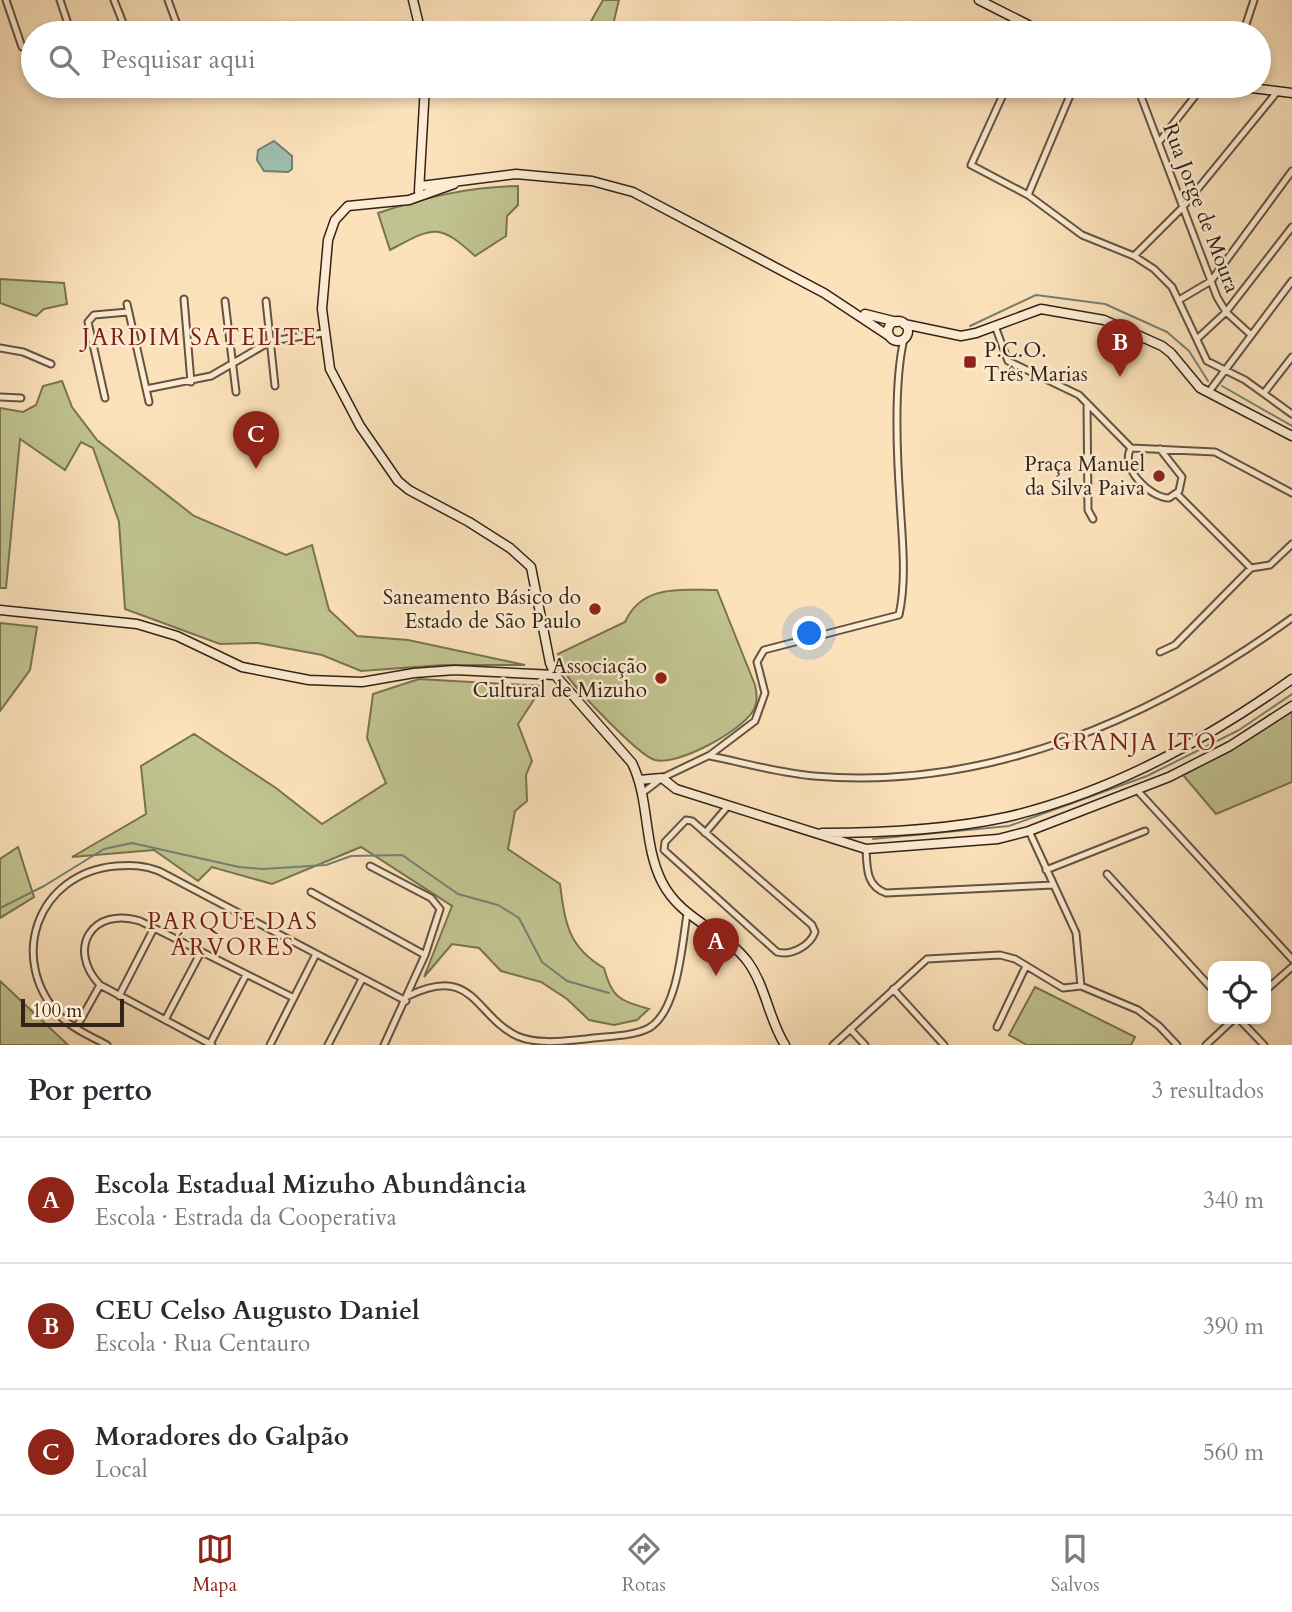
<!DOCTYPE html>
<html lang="pt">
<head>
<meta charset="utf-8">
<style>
  :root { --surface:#fff; --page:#f7f7f7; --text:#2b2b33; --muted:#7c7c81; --line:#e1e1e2; --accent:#8f2418 }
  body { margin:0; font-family:Cardo,serif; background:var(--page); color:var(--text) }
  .controls { position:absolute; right:21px; bottom:21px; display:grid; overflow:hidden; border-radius:14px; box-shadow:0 4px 10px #0003 }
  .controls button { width:63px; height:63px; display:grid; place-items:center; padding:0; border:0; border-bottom:2px solid var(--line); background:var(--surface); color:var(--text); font:35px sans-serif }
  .scale { position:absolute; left:21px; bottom:18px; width:103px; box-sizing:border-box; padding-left:7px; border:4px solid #322317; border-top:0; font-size:19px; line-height:24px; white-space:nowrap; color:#322317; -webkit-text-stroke:5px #fdecd3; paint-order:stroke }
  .you { position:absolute; left:810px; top:634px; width:24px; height:24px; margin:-18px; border:5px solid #fff; border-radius:50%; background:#1a73e8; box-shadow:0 0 0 10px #1a73e833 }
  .badge { display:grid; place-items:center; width:46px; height:46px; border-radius:50%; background:var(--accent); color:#fff; font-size:23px; font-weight:700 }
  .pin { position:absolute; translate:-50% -58px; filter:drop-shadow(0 2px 4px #0008) }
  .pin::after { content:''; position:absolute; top:37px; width:24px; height:21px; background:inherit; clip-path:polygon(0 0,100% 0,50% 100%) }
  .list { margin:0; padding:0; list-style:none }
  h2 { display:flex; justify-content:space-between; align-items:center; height:91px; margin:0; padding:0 28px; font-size:30px }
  h2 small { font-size:23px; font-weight:400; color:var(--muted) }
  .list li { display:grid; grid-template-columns:46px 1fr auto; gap:21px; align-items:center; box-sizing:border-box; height:126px; padding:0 28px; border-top:2px solid var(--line) }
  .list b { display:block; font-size:26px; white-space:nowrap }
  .list p { margin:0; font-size:23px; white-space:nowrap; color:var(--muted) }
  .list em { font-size:23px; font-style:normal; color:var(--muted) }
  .icon { flex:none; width:38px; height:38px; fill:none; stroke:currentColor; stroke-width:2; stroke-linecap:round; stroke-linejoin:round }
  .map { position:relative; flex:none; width:1292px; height:1045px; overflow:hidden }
  .search { position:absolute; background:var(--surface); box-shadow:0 4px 10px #0003; left:21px; right:21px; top:21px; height:77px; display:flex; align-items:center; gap:18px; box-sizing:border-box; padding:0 24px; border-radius:38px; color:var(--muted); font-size:26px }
  .sheet { height:469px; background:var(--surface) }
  nav { display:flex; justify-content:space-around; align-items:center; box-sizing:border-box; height:98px; border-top:2px solid var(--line); background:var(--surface); font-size:19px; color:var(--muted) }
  nav a { display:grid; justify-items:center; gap:4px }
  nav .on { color:var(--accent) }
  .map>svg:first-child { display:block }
  .green { fill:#c0c38f; stroke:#797353; stroke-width:2 }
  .water { fill:#9fbeae; stroke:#738072; stroke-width:2 }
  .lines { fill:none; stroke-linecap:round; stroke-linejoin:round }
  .stream { stroke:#738072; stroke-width:2 }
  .street-casing { stroke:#645340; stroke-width:9 }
  .secondary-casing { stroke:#322317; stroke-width:11 }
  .street { stroke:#fdecd3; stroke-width:5 }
  .secondary { stroke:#fdecd3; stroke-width:8 }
  .poi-dot { fill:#8f2418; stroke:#fdecd3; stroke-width:2.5 }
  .labels { text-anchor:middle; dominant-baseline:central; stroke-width:5; stroke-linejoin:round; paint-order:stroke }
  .street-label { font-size:21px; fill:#322317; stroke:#fdecd3 }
  .poi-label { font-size:21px; fill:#322317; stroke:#fdecd3; text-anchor:end }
  .neighbourhood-label { font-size:23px; letter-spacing:2px; fill:#7a1f14; stroke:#fdecd3 }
</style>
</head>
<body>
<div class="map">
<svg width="1292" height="1045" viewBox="0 0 1292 1045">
  <rect width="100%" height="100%" fill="#fce2bb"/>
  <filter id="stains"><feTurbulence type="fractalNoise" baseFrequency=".00286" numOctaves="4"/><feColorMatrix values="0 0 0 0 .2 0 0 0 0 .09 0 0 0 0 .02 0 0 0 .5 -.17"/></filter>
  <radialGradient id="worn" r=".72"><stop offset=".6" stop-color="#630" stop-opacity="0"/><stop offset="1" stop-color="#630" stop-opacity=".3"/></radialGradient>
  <path class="green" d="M 603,0 L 619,0 L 611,33 L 590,33 L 590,23 Z
    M 518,186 L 518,205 L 507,216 L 506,236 L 475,256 C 438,222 433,227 390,250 L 378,213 C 427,197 467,187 518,186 Z
    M 0,279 L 64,283 L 67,304 L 44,309 L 36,316 L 0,303 Z
    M 62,381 L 72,407 L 97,440 L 194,516 L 286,555 L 312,545 L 329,610 L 357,636 L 408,640 L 525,665 L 443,665 L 361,671 L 322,655 L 258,643 L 220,644 L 125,609 L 119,522 L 93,448 L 81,442 L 65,470 L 20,439 L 6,588 L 0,588 L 0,408 L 23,412 L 36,405 L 43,386 Z
    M 717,590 L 755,685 C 757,693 758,703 753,711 C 741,731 678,766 655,760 C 639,756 571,685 563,669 C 561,665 560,659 558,654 L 625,622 C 642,584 681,590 717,590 Z
    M 0,623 L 37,627 L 30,670 L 0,711 Z
    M 419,679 L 543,686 L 518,724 L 532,761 L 526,775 L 527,801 L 515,811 L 508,849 L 560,884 C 565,923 568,947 604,968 C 612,999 620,1000 649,1009 L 637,1020 L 614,1025 L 589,1020 L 567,999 L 541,982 L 501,971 L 479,948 L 452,944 L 424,977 L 452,906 L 361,847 L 272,884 L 212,867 L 198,881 L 154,850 L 72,857 L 146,814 L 141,766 L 194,734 L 276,788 L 322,824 L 386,783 L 367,738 L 373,694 Z
    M 1292,711 L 1292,782 L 1216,814 L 1183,775 L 1243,743 Z
    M 18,847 L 34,897 L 0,918 L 0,859 Z
    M 0,981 L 68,1045 L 0,1045 Z
    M 1035,987 L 1135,1037 L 1131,1045 L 1027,1045 L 1009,1035 Z"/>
  <path class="water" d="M 274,141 L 292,156 L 292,169 L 288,172 L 264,171 L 257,160 L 258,150 Z"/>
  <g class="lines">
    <path class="stream" d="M 970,326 L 1036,295 L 1105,304 L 1167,332 L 1189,351 L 1208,381
      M 1222,386 L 1292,426
      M 873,839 L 1009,826 L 1147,776 L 1239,730 L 1292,694
      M 0,908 L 44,886 L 104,849 L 132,843 L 239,867 L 263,869 L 326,865 L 351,856 L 402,855 L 458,894 L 498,905 L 519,918 L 542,962 L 567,981 L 609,993"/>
    <defs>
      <path id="street" d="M 6,0 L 22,47 L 33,51
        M 60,0 L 71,33
        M 114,0 L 127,33
        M 168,0 L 180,33
        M 1243,33 L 1254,0
        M 1007,86 L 971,165 L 1028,195 L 1082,235 L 1134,256 L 1154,269 L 1172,287 L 1207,361 L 1245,380 L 1292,414
        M 1137,86 L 1217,297 L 1226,312 L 1250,334
        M 1159,142 L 1203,86
        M 1028,195 L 1074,86
        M 1134,256 L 1183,207 L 1277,92
        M 184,299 L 191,382
        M 1179,300 L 1211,281 L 1292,171
        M 225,301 L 236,392
        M 266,301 L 275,386
        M 127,304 L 149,402
        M 995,326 L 1008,361 L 1079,395 L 1131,448
        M 1197,339 L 1226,312 L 1292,227
        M 0,348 L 23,352 L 51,364
        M 146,389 L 211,376 L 271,341 L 323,333
        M 1208,393 L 1292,281
        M 1264,393 L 1292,357
        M 0,397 L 21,398
        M 105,398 L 88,322 L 94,315 L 128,312
        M 1087,403 L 1088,510 L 1093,519
        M 1131,448 L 1215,452 L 1292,493
        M 1131,448 C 1119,467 1150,498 1169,498 L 1179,491 L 1182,477 L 1160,449
        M 1177,494 L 1251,568
        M 1160,652 L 1175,645 L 1251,568 L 1270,565 L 1292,544
        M 710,756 C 745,763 779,773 814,776 C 989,791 1154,718 1292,618
        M 1137,790 L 1292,959
        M 641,794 L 662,778 L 710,755 L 755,721 L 765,693 L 757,662 L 764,650 L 899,615 C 907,579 902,538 900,501 C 897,457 894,381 904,339
        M 686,820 L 692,821 L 812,925 L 815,932 C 810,946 791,956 777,952 L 664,850 L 665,842 Z
        M 1029,831 L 1076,933 L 1081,986
        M 705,833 L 728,806
        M 866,849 C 867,868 866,886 886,893 L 1053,885
        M 370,866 L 431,898 L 440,909 L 425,955 L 384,1045
        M 1046,870 L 1145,831
        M 1107,874 L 1213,990
        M 311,892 L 425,955
        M 893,989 L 944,1045
        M 1266,990 L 1292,967
        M 119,996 L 154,928
        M 408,996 C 474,964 474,1015 517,1036 C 538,1045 564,1041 586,1039 C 605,1036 632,1037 649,1028 C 678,1011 682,945 687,914
        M 1239,1019 L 1264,1045
        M 165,1020 L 201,952
        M 997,1027 L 1026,966
        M 76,1028 L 100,985
        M 850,1029 L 865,1045
        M 210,1044 L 246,975
        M 107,1045 C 92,1037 73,1029 61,1017 C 6,960 37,873 116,866 C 131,865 144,865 159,871 L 406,1001
        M 212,1045 L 100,985 C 66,949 92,906 140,921 L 294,998
        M 270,1045 L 316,954
        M 328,1045 L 362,979
        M 833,1045 L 927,959 L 1000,955 L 1015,959 L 1063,988 L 1081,986 L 1138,1010 L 1159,1026 L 1177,1045
        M 1206,1045 L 1234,1019"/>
      <path id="secondary" d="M 413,0 L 421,33
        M 979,0 L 1044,33
        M 1235,86 L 1292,93
        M 454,184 L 409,200 L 348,206 L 335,220 L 328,240 L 322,309 L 330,369 L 360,426 L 398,481 L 409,490 L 469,522 L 510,548 L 531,567 L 550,663 L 555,675 L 632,763 C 650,800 643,845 662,882 C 681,920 724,930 748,962 C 766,987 769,1020 785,1045
        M 421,186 L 516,174 L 592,181 L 633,192 L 824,293 L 889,336
        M 419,191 L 425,86
        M 865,314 L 897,322
        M888 331a10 10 0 1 1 20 0a10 10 0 1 1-20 0Z
        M 904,324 L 961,336 L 976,333 L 1041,309 L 1104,320 L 1162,346 L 1171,353 L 1200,388 L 1292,436
        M 0,610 L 137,624 L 177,636 L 242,667 L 309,680 L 362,682 L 414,673 L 455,670 L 555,675
        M 639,780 L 662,778 L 676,789 L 866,849 L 998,839 L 1029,831 L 1169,777 L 1230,746 L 1292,706
        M 822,833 C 882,833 947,830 1007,817 C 1109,793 1208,739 1292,679"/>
    </defs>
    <use href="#street" class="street-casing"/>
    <use href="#secondary" class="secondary-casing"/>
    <use href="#street" class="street"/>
    <use href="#secondary" class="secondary"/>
  </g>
  <g class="poi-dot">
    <rect x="963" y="355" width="14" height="14" rx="3.5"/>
    <circle cx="1159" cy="476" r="7"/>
    <circle cx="595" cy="609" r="7"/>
    <circle cx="661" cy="678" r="7"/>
  </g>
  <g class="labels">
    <g class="street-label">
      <text transform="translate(1201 208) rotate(69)">Rua Jorge de Moura</text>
    </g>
    <g class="poi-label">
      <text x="984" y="350" text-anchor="start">P.C.O.<tspan x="984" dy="24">Três Marias</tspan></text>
      <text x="1145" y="464">Praça Manuel<tspan x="1145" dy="24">da Silva Paiva</tspan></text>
      <text x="581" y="597">Saneamento Básico do<tspan x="581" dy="24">Estado de São Paulo</tspan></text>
      <text x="647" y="666">Associação<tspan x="647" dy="24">Cultural de Mizuho</tspan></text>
    </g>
    <g class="neighbourhood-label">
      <text x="200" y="337">JARDIM SATELITE</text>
      <text x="1135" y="742">GRANJA ITO</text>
      <text x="233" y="921">PARQUE DAS<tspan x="233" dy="26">ÁRVORES</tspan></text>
    </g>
  </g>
  <rect width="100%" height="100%" filter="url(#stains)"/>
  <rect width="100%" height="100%" fill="url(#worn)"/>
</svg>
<div class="controls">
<button><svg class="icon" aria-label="locate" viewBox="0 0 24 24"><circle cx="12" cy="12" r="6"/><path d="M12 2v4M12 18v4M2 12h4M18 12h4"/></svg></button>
</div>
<div class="scale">100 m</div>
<div class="you"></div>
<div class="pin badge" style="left:716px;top:976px">A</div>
<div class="pin badge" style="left:1120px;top:377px">B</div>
<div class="pin badge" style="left:256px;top:469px">C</div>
<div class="search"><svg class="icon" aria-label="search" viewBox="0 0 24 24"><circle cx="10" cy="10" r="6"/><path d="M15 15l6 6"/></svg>Pesquisar aqui</div>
</div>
<section class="sheet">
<h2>Por perto<small>3 resultados</small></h2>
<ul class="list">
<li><span class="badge">A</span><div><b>Escola Estadual Mizuho Abundância</b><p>Escola · Estrada da Cooperativa</p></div><em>340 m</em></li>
<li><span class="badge">B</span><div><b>CEU Celso Augusto Daniel</b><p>Escola · Rua Centauro</p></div><em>390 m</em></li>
<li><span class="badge">C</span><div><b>Moradores do Galpão</b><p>Local</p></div><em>560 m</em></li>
</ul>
</section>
<nav>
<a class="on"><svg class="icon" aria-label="map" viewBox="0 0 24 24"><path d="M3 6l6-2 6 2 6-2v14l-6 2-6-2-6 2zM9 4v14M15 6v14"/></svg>Mapa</a>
<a><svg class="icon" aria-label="directions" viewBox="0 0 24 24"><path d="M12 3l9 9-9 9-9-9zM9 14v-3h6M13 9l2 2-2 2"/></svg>Rotas</a>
<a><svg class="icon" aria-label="saved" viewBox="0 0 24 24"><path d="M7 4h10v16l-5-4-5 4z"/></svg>Salvos</a>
</nav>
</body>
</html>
